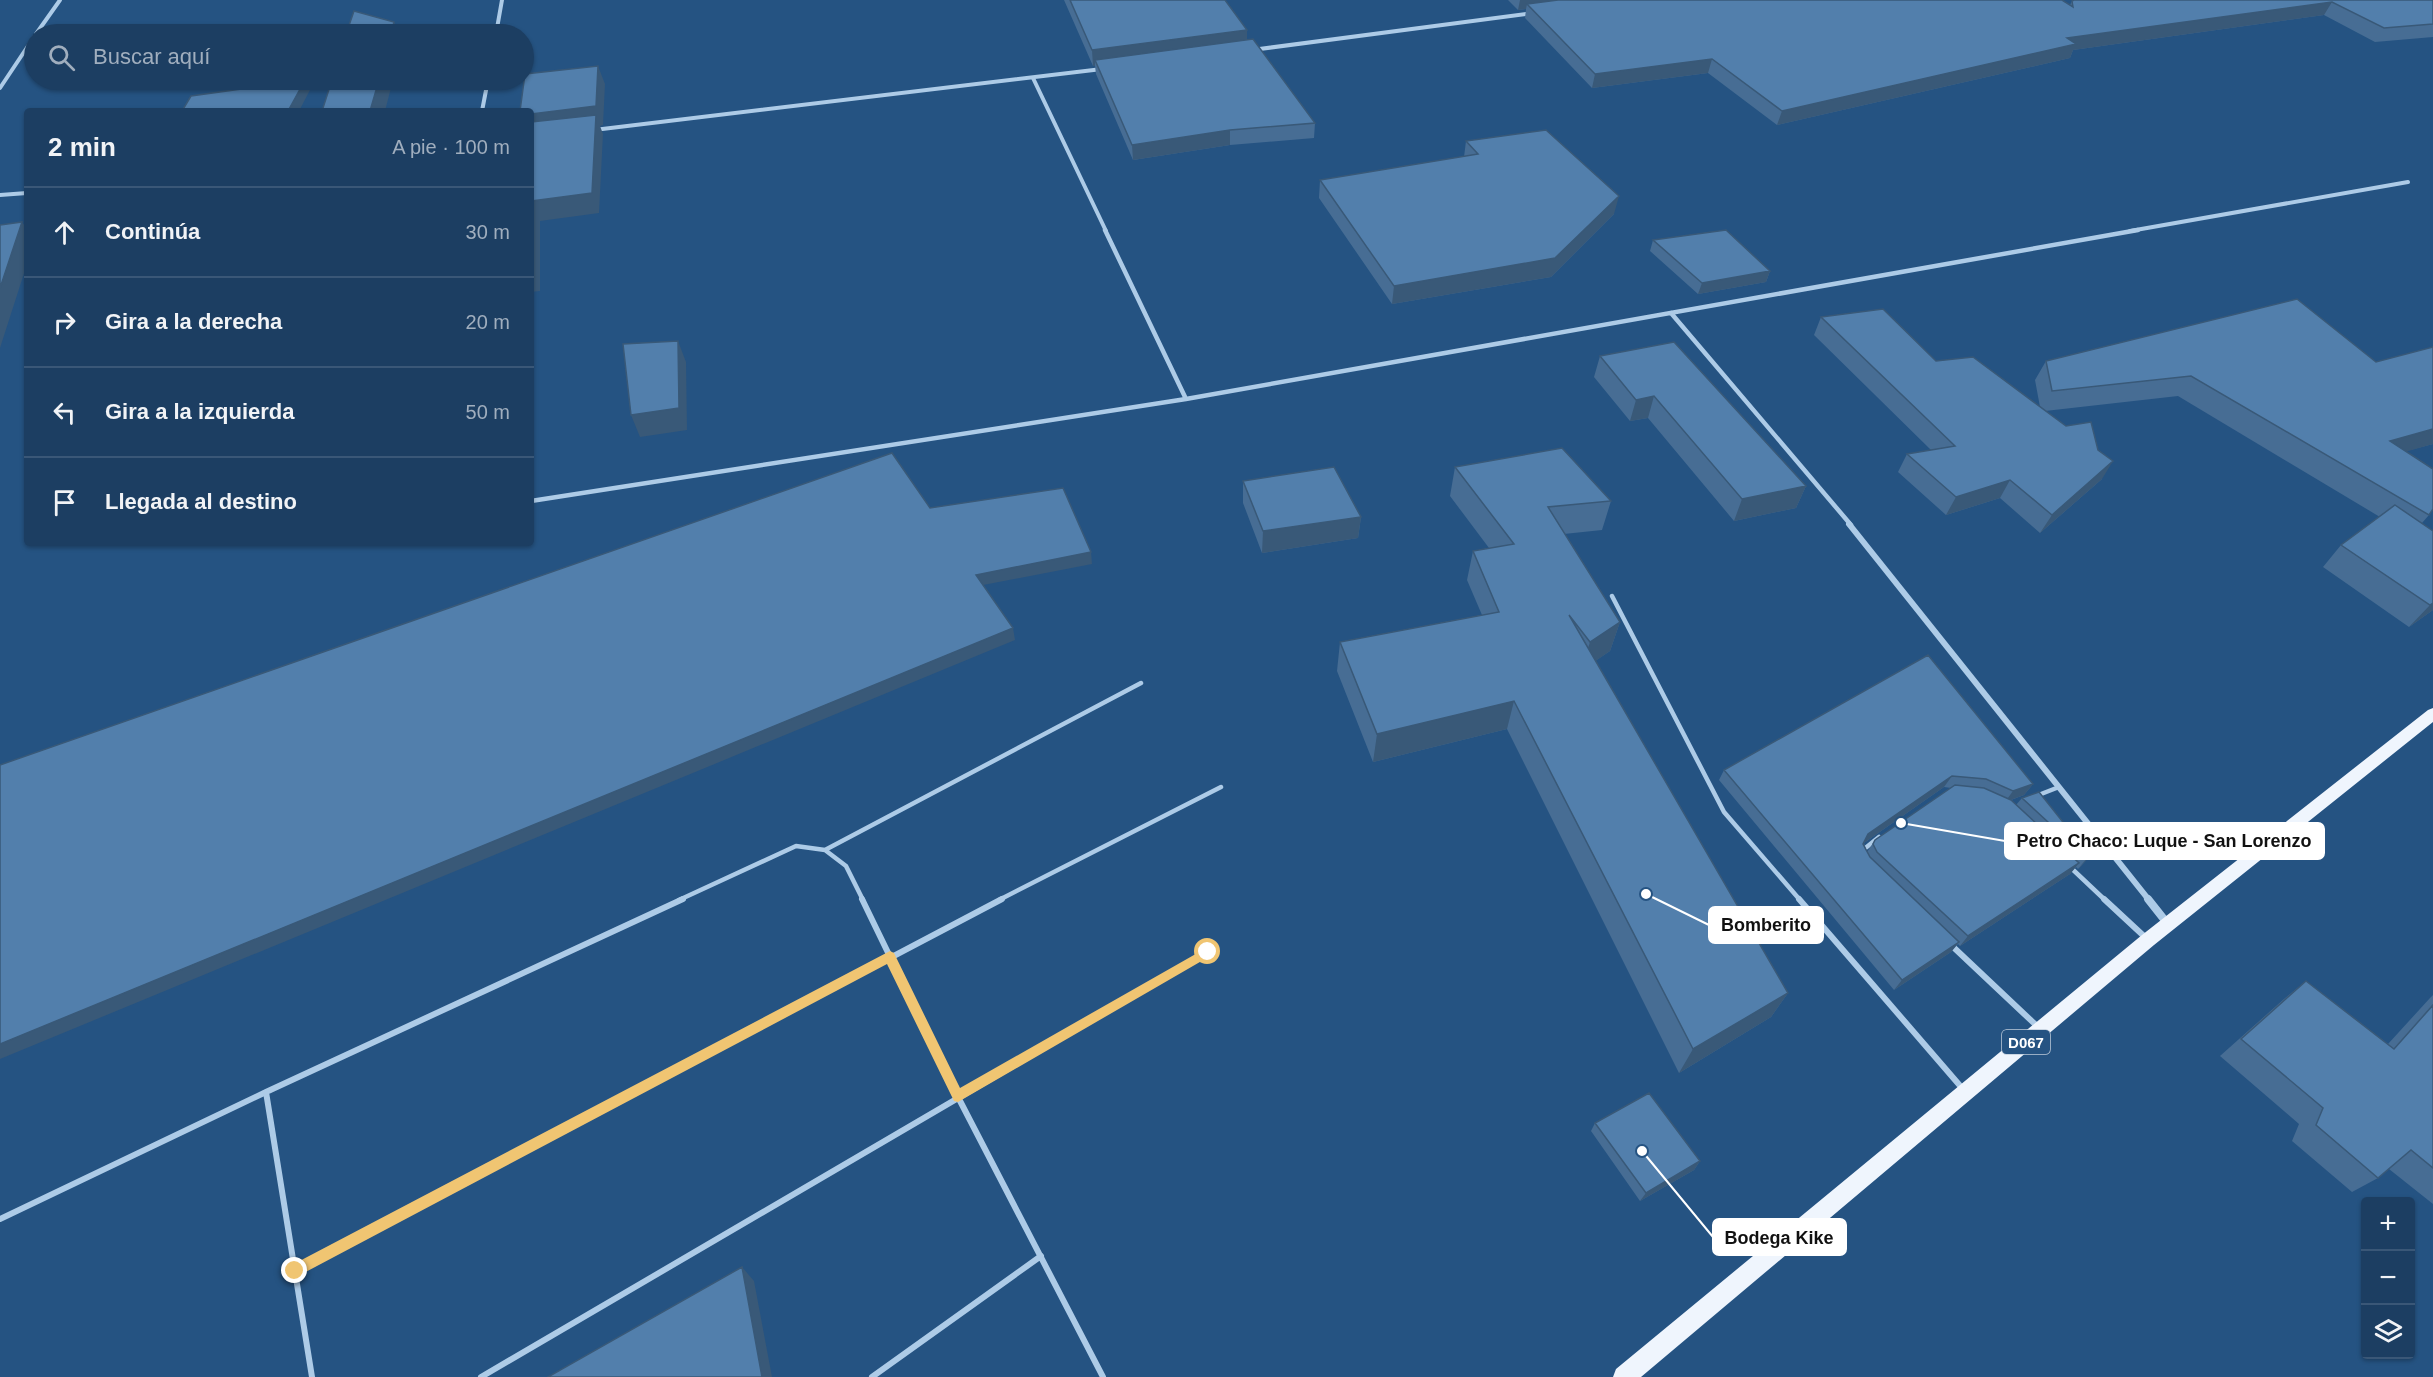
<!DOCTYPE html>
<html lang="es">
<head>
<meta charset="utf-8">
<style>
  :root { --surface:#1c3e62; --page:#254568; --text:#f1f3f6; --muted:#a0aebe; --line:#3a5777 }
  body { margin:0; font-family:Helvetica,sans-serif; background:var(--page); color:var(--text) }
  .controls { position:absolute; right:18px; bottom:18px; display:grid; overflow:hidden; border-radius:6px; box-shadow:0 2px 4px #0004 }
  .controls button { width:54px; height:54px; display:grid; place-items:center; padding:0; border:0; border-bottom:2px solid var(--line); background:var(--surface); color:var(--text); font:30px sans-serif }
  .stop { position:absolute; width:18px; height:18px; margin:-14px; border:4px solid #f0c572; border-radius:50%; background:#fff }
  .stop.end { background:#f0c572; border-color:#fff; box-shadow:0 2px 6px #0008 }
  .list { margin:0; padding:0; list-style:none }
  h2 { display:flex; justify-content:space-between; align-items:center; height:78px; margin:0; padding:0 24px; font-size:26px }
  h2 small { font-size:20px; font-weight:400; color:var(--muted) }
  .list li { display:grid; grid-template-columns:39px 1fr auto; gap:18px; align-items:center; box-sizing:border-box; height:90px; padding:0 24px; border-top:2px solid var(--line) }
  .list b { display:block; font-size:22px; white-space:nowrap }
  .list em { font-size:20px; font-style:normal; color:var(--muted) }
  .icon { flex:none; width:33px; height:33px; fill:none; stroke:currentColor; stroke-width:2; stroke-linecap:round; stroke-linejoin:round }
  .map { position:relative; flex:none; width:2433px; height:1377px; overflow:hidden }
  .search { position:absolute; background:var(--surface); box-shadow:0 2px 4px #0004; left:24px; top:24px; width:510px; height:66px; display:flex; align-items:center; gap:15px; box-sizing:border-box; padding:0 21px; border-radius:33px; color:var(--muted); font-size:22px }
  .panel { position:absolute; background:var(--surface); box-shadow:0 2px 4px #0004; left:24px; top:108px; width:510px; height:438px; border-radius:6px }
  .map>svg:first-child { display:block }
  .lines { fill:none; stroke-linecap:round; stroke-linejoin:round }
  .lane-far1 { stroke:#adcbe7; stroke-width:4.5 }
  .lane { stroke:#adcbe7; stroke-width:6 }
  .street-far3 { stroke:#adcbe7; stroke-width:4 }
  .street-far2 { stroke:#adcbe7; stroke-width:4.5 }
  .street-far1 { stroke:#adcbe7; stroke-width:6 }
  .street { stroke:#adcbe7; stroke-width:8 }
  .primary { fill:#eff5fd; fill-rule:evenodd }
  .wall { fill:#476d94; fill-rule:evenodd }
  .shaded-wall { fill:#395978 }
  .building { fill:#527fac; stroke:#395978; stroke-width:1.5 }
  .route { fill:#f0c572 }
  .labels { text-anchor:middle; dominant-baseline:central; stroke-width:4.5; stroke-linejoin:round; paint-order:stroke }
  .shield { fill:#255382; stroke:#becbda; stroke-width:1.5 }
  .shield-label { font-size:15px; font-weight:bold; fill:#fff }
  .leader { fill:none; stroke:#fff; stroke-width:2 }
  .callout-dot { fill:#fff; stroke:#255382; stroke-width:2 }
  .callout { fill:#fff; stroke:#fff; stroke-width:2 }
  .callout-label { font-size:18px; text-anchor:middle; font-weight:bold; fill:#111 }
</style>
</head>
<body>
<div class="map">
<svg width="2433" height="1377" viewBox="0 0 2433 1377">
  <rect width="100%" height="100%" fill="#255382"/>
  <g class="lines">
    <path class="lane-far1" d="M 1612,596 L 1724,812 L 1800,900
      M 2036,796 L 2059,787
      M 825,850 L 1141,683
      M 1863,850 L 1879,837
      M 2069,866 L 2105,900
      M 679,900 L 796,846 L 825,850 L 846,866 L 863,900
      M 999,900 L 1221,787"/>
    <path class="lane" d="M 862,899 L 958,1097 L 1103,1377
      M 1799,899 L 1962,1088
      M 2104,899 L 2146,938
      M 1950,944 L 2038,1027
      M 266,1092 L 312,1377
      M 0,1219 L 266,1092 L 683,899
      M 295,1271 L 1002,899
      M 481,1377 L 1208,952
      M 872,1377 L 1041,1256"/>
    <path class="street-far3" d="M 36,34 L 60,0
      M 496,34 L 502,0
      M 1252,50 L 1534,13
      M 1033,78 L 1106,231
      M 0,88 L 34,37
      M 482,111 L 488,80
      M 594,130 L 1102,69
      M 0,195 L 27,193
      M 2130,231 L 2408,182"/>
    <path class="street-far2" d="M 1105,230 L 1186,399
      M 1671,313 L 1851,525
      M 531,501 L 1186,399 L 2138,230"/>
    <path class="street-far1" d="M 1849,524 L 2149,900"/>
    <path class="street" d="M 2148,899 L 2167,923"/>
    <path class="primary" d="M 2433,708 L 2433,722 L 2154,945 L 1641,1377 L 1613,1377 L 1616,1369 L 2142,935 L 2428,710 Z"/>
  </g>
  <path class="wall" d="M 1064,0 L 1225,0 L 1247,30 L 1247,40 L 1315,123 L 1314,138 L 1230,145 L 1133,160 L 1096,74 L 1095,66 L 1093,66 Z
    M 1508,0 L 2062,0 L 2070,5 L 2072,1 L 2433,0 L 2433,37 L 2375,42 L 2324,15 L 2073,50 L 2070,58 L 1777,125 L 1708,73 L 1592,88 L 1525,18 L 1526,9 L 1518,10 Z
    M 1466,141 L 1614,214 L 1551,277 L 1392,304 L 1319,198 L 1320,180 L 1464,157 Z
    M 1653,240 L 1770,271 L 1766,282 L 1698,294 L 1650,251 Z
    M 1821,317 L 1936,361 L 2040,407 L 2035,380 L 2046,361 L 2376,362 L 2433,347 L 2433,444 L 2406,451 L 2429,515 L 2422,523 L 2433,610 L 2409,627 L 2323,567 L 2341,545 L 2380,517 L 2178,396 L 2045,411 L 2102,479 L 2040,533 L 2000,498 L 1946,515 L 1898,472 L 1907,454 L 1931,450 L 1814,335 Z
    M 1600,356 L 1806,486 L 1796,508 L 1734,521 L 1648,418 L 1630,421 L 1594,377 Z
    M 1455,467 L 1611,501 L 1602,530 L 1564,534 L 1620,622 L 1610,651 L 1595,661 L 1788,993 L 1771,1017 L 1679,1073 L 1507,729 L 1373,762 L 1337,671 L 1340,642 L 1482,615 L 1467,580 L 1473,551 L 1489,548 L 1450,496 Z
    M 1243,481 L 1361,517 L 1358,538 L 1262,553 L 1243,503 Z
    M 1928,655 L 2033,784 L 2024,795 L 2011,800 L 2016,805 L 2022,798 L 2090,856 L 2081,866 L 2078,869 L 2076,867 L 2070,874 L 1960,946 L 1958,944 L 1951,952 L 1894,990 L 1719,780 L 1724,770 ZM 1944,787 L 1951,788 L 1875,840 L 1867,852 L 1864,843 Z
    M 2306,981 L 2388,1044 L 2430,998 L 2433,995 L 2433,1204 L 2389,1169 L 2378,1178 L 2352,1192 L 2292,1141 L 2299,1124 L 2220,1056 L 2284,999 Z
    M 1595,1123 L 1700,1161 L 1694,1170 L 1640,1201 L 1591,1131 Z"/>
  <path class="shaded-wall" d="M 1520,0 L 1608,0 L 1527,4 L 1526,9 L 1518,10 Z
    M 2332,2 L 2324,15 L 2073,50 L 2070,58 L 1777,125 L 1782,111 L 2067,38 Z
    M 394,22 L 400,34 L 391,34 Z
    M 1247,30 L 1247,46 L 1095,60 L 1095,66 L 1093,66 L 1092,50 Z
    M 1712,59 L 1708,73 L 1592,88 L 1595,74 Z
    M 598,66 L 605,84 L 603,125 L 600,126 L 603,134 L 599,213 L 540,221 L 540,291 L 531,292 L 531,114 Z
    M 305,80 L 310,90 L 299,111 L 288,111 Z
    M 379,80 L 393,80 L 385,111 L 370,111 Z
    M 1230,130 L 1230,145 L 1133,160 L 1132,145 Z
    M 1619,196 L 1614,214 L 1551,277 L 1392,304 L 1394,286 Z
    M 22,222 L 27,229 L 27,264 L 0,348 L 0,288 Z
    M 1770,271 L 1766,282 L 1698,294 L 1702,283 Z
    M 678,341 L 686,362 L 687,430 L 640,437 L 631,415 Z
    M 1654,396 L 1648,418 L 1630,421 L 1636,400 Z
    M 2433,429 L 2433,444 L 2373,461 L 2390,441 Z
    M 2113,461 L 2102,479 L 2040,533 L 2052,515 Z
    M 2010,480 L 2000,498 L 1946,515 L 1956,497 Z
    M 1806,486 L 1796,508 L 1734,521 L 1742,499 Z
    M 1361,517 L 1358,538 L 1262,553 L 1263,531 Z
    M 1091,552 L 1092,564 L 978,586 L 976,575 Z
    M 2433,603 L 2433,610 L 2409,627 L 2430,605 Z
    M 1620,622 L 1610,651 L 1581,671 L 1590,642 Z
    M 1013,628 L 1015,640 L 0,1059 L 0,1044 Z
    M 1514,701 L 1507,729 L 1373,762 L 1377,734 Z
    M 1952,776 L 1944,787 L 1861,845 L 1868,834 Z
    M 2033,784 L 2024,795 L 2005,802 L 2013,791 Z
    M 2090,856 L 2081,866 L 2078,869 L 2087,858 Z
    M 2079,863 L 2070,874 L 1960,946 L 1968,936 Z
    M 1959,942 L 1951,952 L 1894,990 L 1902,980 Z
    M 1788,993 L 1771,1017 L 1679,1073 L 1693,1049 Z
    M 1700,1161 L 1694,1170 L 1640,1201 L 1646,1193 Z
    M 742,1267 L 754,1281 L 772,1377 L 762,1377 Z"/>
  <path class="building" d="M 1070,0 L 1225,0 L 1247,30 L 1092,50 Z
    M 1558,0 L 2062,0 L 2073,7 L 2072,1 L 2074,0 L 2433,0 L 2433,24 L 2384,28 L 2332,2 L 2067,38 L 2076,44 L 1782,111 L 1712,59 L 1595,74 L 1527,4 Z
    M 354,11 L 394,22 L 391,34 L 346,34 Z
    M 1253,39 L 1315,123 L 1230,130 L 1132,145 L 1095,60 Z
    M 598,66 L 596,106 L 531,114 L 531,111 L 520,111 L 525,74 Z
    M 305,80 L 288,111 L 182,111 L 191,96 Z
    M 332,80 L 379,80 L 370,111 L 322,111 Z
    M 596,115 L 592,193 L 532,201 L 531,268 L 531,122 Z
    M 1546,130 L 1619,196 L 1555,258 L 1394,286 L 1320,180 L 1478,154 L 1466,141 Z
    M 22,222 L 0,288 L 0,225 Z
    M 1726,230 L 1770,271 L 1702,283 L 1653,240 Z
    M 2297,299 L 2376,362 L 2433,347 L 2433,429 L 2390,441 L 2433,469 L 2433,509 L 2429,515 L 2191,376 L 2052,391 L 2046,361 Z
    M 1883,309 L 1936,361 L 1973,357 L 2066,426 L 2091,422 L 2098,450 L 2113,461 L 2052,515 L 2010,480 L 1956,497 L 1907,454 L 1955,446 L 1821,317 Z
    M 678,341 L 679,408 L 631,415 L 623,344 Z
    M 1674,342 L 1806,486 L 1742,499 L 1654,396 L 1636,400 L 1600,356 Z
    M 1562,448 L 1611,501 L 1548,507 L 1620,622 L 1590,642 L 1569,615 L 1788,993 L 1693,1049 L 1514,701 L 1377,734 L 1340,642 L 1499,612 L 1473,551 L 1514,544 L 1455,467 Z
    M 892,453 L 930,508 L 1063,488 L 1091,552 L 976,575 L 1013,628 L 0,1044 L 0,765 Z
    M 1334,467 L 1361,517 L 1263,531 L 1243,481 Z
    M 2395,505 L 2433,531 L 2433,603 L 2430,605 L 2341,545 Z
    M 1928,655 L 2033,784 L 2013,791 L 1986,779 L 1952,776 L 1868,834 L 1863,844 L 1870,857 L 1959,942 L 1902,980 L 1724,770 Z
    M 1955,785 L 1984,788 L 2011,800 L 2079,863 L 1968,936 L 1877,852 L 1873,844 L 1875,840 Z
    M 2039,792 L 2090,856 L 2087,858 L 2022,798 Z
    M 2306,981 L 2394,1049 L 2433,1005 L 2433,1168 L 2411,1150 L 2378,1178 L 2316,1125 L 2323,1108 L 2241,1039 Z
    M 1649,1093 L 1700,1161 L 1646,1193 L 1595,1123 Z
    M 742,1267 L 762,1377 L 548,1377 Z"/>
  <path class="route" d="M 1208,947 L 1212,948 L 1212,955 L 958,1102 L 954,1101 L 887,964 L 300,1275 L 295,1277 L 290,1275 L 288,1271 L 290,1266 L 890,951 L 894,953 L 960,1088 Z"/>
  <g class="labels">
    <rect class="shield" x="2002" y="1030" width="48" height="24" rx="4.5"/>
    <g class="shield-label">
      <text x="2026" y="1042">D067</text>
    </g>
  </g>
  <path class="leader" d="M1901 823L2005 841M1646 894L1709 925M1642 1151L1713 1237"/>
  <g class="callout-dot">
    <circle cx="1901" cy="823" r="6"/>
    <circle cx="1646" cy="894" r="6"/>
    <circle cx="1642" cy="1151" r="6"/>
  </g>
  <g class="callout">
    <rect x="2005" y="823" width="319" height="36" rx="6"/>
    <rect x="1709" y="907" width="114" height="36" rx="6"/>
    <rect x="1713" y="1219" width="133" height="36" rx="6"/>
  </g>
  <g class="callout-label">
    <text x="2164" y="847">Petro Chaco: Luque - San Lorenzo</text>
    <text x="1766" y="931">Bomberito</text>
    <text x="1779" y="1244">Bodega Kike</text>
  </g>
</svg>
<div class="controls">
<button>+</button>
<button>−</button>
<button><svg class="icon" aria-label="layers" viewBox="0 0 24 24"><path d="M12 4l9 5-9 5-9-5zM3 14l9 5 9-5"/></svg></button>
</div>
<div class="stop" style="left:1208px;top:952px"></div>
<div class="stop end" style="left:295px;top:1271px"></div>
<div class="search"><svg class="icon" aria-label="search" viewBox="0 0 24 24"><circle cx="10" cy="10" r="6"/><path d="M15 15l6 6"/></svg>Buscar aquí</div>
<section class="panel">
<h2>2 min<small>A pie · 100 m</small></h2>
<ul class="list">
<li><svg class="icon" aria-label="ahead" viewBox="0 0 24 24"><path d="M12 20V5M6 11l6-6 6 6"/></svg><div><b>Continúa</b></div><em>30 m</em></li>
<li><svg class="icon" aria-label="right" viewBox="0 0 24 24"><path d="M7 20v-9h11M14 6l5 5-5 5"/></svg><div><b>Gira a la derecha</b></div><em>20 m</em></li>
<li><svg class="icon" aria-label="left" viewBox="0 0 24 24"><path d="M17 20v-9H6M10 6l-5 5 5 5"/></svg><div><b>Gira a la izquierda</b></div><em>50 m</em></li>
<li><svg class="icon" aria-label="arrive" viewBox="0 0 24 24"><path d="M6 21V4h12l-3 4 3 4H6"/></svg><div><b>Llegada al destino</b></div></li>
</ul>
</section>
</div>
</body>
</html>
